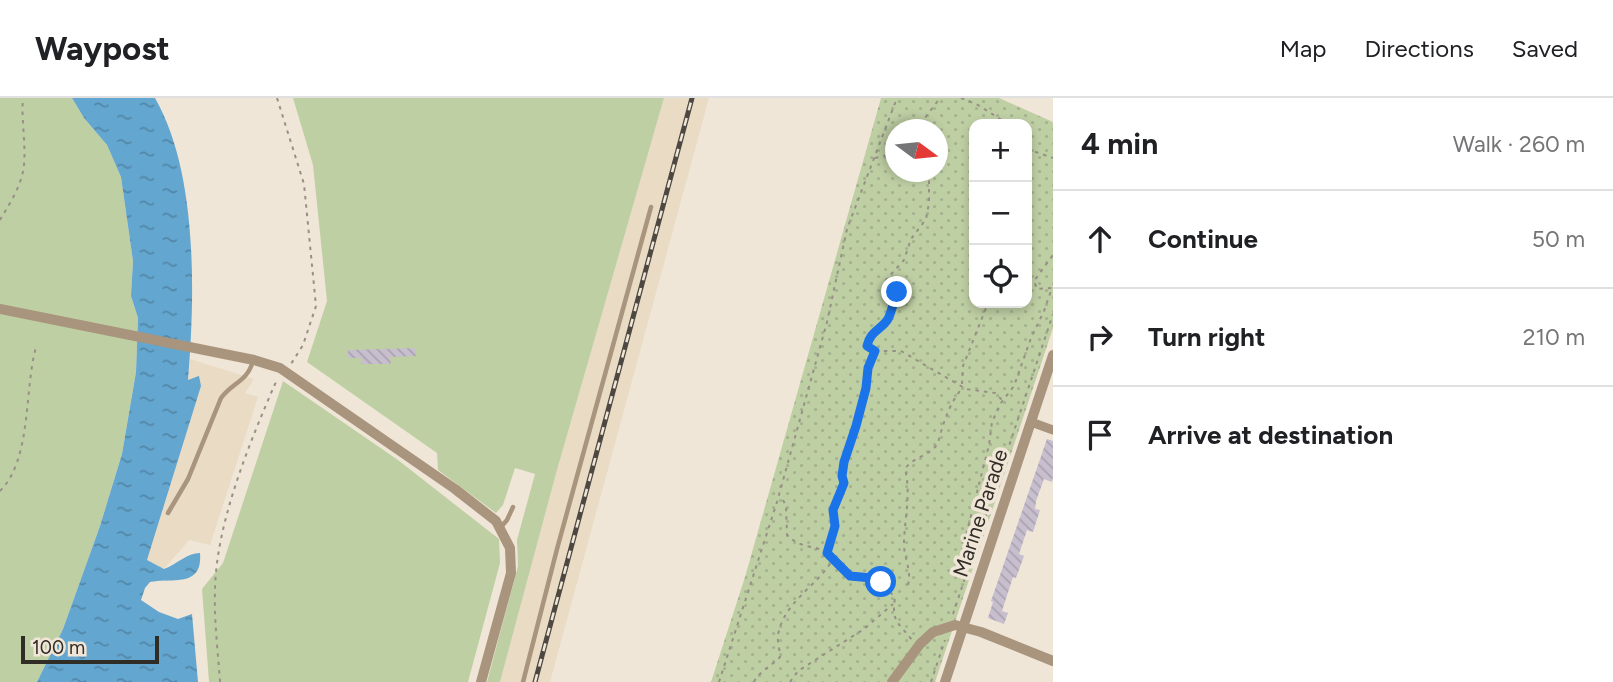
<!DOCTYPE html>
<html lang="en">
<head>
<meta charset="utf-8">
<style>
  :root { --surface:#fff; --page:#f6f6f6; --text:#202124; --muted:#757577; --line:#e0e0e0 }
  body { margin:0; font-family:Figtree,sans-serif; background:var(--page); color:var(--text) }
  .controls { position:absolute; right:21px; top:21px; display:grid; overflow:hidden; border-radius:14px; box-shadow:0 4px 10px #0003 }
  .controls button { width:63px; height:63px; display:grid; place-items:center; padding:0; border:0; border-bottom:2px solid var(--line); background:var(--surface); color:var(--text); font:35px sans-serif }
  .compass { position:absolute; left:885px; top:21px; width:63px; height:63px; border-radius:50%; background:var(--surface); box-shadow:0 4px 10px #0003; rotate:105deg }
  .scale { position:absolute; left:21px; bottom:18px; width:138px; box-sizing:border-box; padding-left:7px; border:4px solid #302c26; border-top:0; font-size:19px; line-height:24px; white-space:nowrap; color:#302c26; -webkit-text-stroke:5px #f0e6d7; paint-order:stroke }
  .stop { position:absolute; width:21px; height:21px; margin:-16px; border:5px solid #1a73e8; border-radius:50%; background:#fff }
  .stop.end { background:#1a73e8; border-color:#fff; box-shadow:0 2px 7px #0008 }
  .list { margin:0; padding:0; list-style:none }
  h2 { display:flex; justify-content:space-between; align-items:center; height:91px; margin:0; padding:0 28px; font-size:30px }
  h2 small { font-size:23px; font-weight:400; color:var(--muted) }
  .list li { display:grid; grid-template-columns:46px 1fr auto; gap:21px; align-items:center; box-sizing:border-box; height:98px; padding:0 28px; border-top:2px solid var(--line) }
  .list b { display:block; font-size:26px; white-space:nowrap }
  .list em { font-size:23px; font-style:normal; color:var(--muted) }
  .icon { flex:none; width:38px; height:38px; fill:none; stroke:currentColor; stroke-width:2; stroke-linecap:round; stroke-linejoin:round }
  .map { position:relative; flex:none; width:1053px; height:584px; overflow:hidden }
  header { display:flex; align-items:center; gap:42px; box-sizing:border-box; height:98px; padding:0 35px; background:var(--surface); border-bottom:2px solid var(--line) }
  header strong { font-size:33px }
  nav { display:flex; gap:38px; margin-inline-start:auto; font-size:24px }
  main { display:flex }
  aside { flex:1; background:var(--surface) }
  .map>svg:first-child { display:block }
  .built { fill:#e9dbc4 }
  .green { fill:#bfcfa4 }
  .park { fill:url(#park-dots); fill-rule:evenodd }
  .water { fill:url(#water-ripples) }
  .building { fill:url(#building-back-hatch) }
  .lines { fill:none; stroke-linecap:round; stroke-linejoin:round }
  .path { stroke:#979085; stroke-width:2; stroke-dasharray:3.5 5; stroke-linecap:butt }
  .service { stroke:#a9947d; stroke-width:4.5 }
  .minor { stroke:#a9947d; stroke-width:9 }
  .tertiary { stroke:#a9947d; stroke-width:10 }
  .rail-casing { stroke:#4d4841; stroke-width:5 }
  .rail { stroke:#f0e6d7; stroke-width:2.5; stroke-dasharray:8; stroke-linecap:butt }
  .route { stroke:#1a73e8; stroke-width:9 }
  .labels { text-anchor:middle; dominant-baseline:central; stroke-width:7; stroke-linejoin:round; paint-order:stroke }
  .street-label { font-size:21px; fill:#302c26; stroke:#f0e6d7 }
</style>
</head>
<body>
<header>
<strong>Waypost</strong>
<nav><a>Map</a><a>Directions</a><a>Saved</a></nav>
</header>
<main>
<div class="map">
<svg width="1053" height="584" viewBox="0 0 1053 584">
  <defs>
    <pattern id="park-dots" width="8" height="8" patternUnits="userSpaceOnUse" patternTransform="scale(1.75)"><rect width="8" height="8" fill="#bfcfa4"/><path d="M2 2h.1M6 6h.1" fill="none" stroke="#a4b28d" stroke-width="1.8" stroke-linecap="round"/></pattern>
    <pattern id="water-ripples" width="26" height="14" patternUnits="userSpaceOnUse" patternTransform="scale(1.75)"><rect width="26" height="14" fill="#63a6cf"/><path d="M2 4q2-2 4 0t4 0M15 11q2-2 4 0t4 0" fill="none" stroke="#5287a8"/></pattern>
    <pattern id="building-back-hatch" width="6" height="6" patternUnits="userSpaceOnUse" patternTransform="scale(1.75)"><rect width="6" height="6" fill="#c7bece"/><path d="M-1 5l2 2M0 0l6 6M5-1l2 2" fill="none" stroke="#aba3b1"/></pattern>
  </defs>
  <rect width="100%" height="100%" fill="#f0e6d7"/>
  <path class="built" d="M 664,0 L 709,0 L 550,584 L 500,584 L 557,372 Z
    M 190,261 L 254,281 L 245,295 L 258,299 L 210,447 L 189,442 L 164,471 L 147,462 L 201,288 L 188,282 Z"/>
  <path class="green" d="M 0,0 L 72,0 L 84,20 L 107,47 L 121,79 L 133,163 L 131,198 L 138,220 L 136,274 L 122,356 L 100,428 L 63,531 L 37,584 L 0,584 Z
    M 293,0 L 664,0 L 557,372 L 500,584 L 487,584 L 518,468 L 517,442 L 535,376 L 515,370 L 503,407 L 496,415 L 438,372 L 437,355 L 307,264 L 327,203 L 313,67 Z
    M 283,283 L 398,362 L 499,441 L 500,465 L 468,584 L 209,584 L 202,491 L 223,465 Z"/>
  <path class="park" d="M 881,0 L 999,0 L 1053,24 L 1053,230 L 935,584 L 711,584 L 745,479 ZM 974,26 L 1027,26 L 1027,205 L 974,205 ZM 895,32 L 937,32 L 937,74 L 895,74 Z"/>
  <path class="water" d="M 72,0 L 155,0 C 198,75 195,198 188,282 L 199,278 L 201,288 L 147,462 L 164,471 C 177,466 187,455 200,455 C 203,491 170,479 150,484 L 145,490 L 141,502 L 159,514 L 178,521 L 192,516 L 198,584 L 37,584 L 63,531 L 100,428 L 122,356 L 136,274 L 138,220 L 131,198 L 133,163 L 121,79 L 107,47 L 84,20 Z"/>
  <path class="building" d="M 415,250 L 416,258 L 390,259 L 391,266 L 361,266 L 361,260 L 348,260 L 348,252 Z
    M 1047,341 L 1053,343 L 1053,379 L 1052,384 L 1044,381 L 1036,403 L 1035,411 L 1040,412 L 1033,434 L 1027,432 L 1019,456 L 1024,458 L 1016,480 L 1013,479 L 1002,513 L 1008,515 L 1004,526 L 988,520 L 993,504 L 991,503 Z"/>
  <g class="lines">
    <path class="path" d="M 277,0 L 304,86 L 316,208 L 303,247 L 291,266
      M 961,0 L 978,7 L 1008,26
      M 913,32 L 924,22
      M 934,32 L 924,21 L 940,0
      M 1027,51 L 1053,60
      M 875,60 L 884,58 L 895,50
      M 929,74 L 929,105 L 926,121 L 911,141 L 904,162 L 885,183 L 897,194 L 887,223 L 873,234 L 867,248 L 875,253 L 901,253 L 966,291 L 995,295 L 1002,302
      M 0,122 C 10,105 22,87 24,67 C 26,44 21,22 23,0
      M 962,286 L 963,268 L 988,205
      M 0,393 C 32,361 24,292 36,249
      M 783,402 L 786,408 L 787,437 C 802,452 814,446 827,455 L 835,428 L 833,412 L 844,385 L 842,378 L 844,364 L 856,328 L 866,290 L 868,270 L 875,254
      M 828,455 L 850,478 C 871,480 882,482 895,500 C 891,524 899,525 912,542
      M 965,478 L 962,453 L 989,347 L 992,324 L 1001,305 L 1014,288 L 1031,240 L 1044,213 L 1052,190 L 1037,191 L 1034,183 L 1053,157
      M 908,487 C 912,471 903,459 904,443 C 905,419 911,394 905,371 C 913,359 926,359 935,349 C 939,345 939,339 941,334 C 946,317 952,302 963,289
      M 953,516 L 1053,216
      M 220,584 C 218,554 214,523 215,492 C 216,426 249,346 275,286 L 279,281
      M 719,584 L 777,404 L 827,224 L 847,131 L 897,0
      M 754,584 C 758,574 772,568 780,559 C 780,552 777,543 778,537 C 784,503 818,488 833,461
      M 790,584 L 798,573 L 864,531 L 893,506
      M 931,584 L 945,542"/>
    <path class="service" d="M 168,415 L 188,381 L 221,300 C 233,284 247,284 253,263
      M 501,429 L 507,422 L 513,409
      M 523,584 L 557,451 L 651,109"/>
    <path class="minor" d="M 1031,324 L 1053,332"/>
    <path class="tertiary" d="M 0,211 L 254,262 L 280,270 L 455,391 L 496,423 L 510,450 L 511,475 L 481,584
      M 892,584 L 920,546 L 933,534 L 955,527 L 981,534 L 1053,563
      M 945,584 L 1053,257"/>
    <defs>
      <path id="rail" d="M 535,584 L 692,0"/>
    </defs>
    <use href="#rail" class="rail-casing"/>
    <use href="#rail" class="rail"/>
  </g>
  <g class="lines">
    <path class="route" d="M 881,484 L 872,480 L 850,478 L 827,455 L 835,428 L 833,412 L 844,385 L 842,378 L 844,364 L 856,328 L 866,290 L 868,270 L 875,253 L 867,248 C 870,233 881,232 888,221 C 892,213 894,202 897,194"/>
  </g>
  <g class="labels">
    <g class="street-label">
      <text transform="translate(980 415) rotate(-72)">Marine Parade</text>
    </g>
  </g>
</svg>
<div class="controls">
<button>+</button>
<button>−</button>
<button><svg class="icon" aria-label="locate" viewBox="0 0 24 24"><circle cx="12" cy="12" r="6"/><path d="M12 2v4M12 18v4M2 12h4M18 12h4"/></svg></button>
</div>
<svg class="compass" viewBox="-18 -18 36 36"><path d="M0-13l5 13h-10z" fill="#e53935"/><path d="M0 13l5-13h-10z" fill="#757577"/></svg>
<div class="scale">100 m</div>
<div class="stop" style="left:881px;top:484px"></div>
<div class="stop end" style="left:897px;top:194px"></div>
</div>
<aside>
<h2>4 min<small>Walk · 260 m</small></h2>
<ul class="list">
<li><svg class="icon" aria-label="ahead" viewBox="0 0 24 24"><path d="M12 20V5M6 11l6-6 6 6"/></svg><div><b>Continue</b></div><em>50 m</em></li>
<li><svg class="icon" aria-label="right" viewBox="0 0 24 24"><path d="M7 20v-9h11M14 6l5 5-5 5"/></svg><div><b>Turn right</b></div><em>210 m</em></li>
<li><svg class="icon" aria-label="arrive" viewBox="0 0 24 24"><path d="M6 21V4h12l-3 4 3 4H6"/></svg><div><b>Arrive at destination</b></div></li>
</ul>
</aside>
</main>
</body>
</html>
